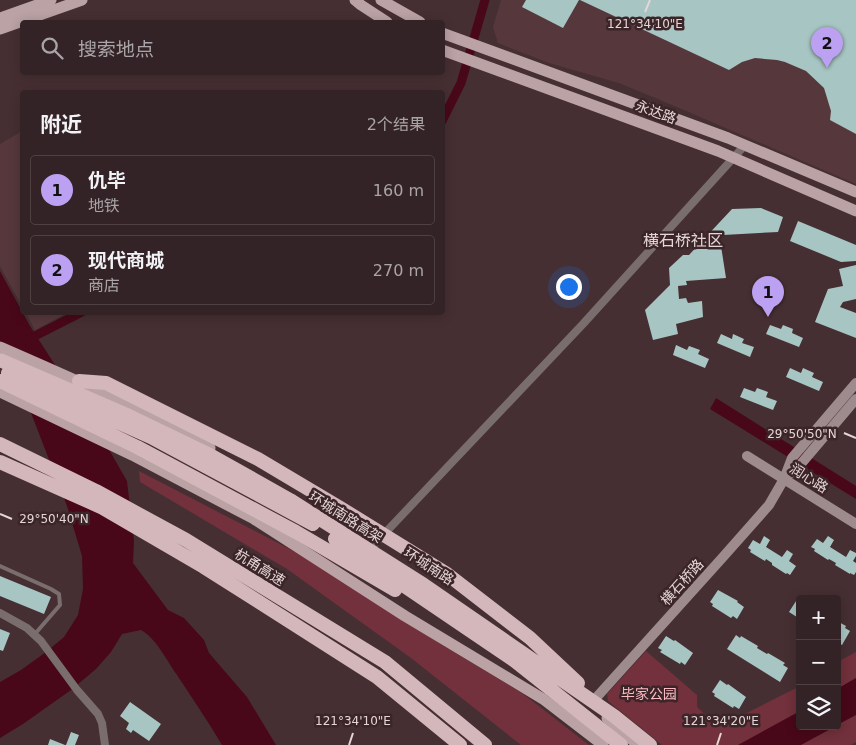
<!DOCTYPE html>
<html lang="zh">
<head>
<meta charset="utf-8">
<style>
  :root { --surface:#342326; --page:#3f2f32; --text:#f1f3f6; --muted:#a9a4a7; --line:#4e4043; --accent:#bca0f2 }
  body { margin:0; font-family:"DejaVu Sans","Noto Sans SC",sans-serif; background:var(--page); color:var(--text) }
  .controls { position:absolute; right:15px; bottom:15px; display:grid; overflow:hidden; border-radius:5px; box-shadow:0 2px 12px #0003 }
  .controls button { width:45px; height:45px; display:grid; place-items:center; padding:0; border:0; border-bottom:1px solid var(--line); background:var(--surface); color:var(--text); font:25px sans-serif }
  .you { position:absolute; left:568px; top:286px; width:18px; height:18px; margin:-12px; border:4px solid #fff; border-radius:50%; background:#1a73e8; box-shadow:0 0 0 8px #1a73e833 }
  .badge { display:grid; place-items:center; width:32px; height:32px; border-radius:50%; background:var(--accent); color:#111; font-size:16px; font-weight:700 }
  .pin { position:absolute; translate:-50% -41px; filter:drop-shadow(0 1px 2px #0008) }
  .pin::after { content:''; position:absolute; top:26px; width:18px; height:15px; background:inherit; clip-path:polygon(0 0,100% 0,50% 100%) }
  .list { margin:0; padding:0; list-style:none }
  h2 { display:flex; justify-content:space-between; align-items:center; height:65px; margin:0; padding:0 20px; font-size:21px }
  h2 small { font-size:16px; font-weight:400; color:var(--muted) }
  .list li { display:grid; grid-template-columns:32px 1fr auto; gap:15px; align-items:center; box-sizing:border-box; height:70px; margin:0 10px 10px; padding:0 10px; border:1px solid var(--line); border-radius:5px }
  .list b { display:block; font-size:19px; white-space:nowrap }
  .list p { margin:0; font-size:16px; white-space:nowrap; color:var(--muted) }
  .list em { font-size:16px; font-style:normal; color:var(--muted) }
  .icon { flex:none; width:28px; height:28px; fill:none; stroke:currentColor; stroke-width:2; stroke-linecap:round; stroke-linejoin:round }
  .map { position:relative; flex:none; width:856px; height:745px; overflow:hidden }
  .search { position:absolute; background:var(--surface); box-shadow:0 2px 12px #0003; left:20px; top:20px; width:425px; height:55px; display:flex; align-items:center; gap:12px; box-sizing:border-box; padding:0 18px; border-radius:5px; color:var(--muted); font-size:19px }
  .panel { position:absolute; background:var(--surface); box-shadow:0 2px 12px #0003; left:20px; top:90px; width:425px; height:225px; border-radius:5px }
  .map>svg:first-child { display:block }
  .built { fill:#56383c }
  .green { fill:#72313c }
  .water { fill:#49081a }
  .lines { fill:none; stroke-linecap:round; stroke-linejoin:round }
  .canal { stroke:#49081a; stroke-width:9 }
  .building { fill:#a7c5c2 }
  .lane { stroke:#796d6e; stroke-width:4 }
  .street { stroke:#796d6e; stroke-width:8 }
  .secondary { stroke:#9e8b8d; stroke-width:10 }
  .primary { stroke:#baa2a5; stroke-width:11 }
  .highway { stroke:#d4b7ba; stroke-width:14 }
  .ticks { fill:none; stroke:#e4d5d6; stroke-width:2 }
  .labels { text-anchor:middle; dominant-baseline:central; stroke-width:5; stroke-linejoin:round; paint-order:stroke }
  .street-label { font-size:14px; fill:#e4d5d6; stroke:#3b2528 }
  .park-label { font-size:14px; fill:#fbbac2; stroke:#3b2528 }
  .quarter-label { font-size:16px; fill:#e4d5d6; stroke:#3b2528 }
  .ticks-label { font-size:12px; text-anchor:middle; fill:#e4d5d6; stroke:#3b2528; stroke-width:5; stroke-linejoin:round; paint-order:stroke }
</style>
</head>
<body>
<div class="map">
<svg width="856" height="745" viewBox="0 0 856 745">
  <rect width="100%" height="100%" fill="#462f32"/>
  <path class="built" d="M 501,0 L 856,0 L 856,184 L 677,107 L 619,83 L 549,63 L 498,43 L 493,27 Z
    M 22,131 L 22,306 L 0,266 L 0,144 Z
    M 26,313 L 67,313 L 35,330 Z"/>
  <path class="green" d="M 139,471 L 305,557 L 444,646 L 522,693 L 589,745 L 521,745 L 411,658 L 287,569 L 140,482 Z
    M 646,651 L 697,695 L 697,707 L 719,727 L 800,686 L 800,726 L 837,726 L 837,662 L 856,652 L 856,742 L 851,745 L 662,745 L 608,701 L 607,694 Z"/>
  <path class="water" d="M 0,271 L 30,326 L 107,446 L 127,481 L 134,541 L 133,563 L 168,610 L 184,618 L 204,640 L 209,653 L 247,697 L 276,745 L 222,745 C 208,721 192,698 177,675 C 167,661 156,638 141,630 L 122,634 L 111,652 L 96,669 L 71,690 L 23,724 L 0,738 L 0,682 L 21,670 L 46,652 L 64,637 L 78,615 L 83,589 L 82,556 L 67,506 L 26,400 L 0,363 Z
    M 716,398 L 856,486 L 856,499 L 710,409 Z
    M 856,678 L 856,715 L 837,725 L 837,689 Z
    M 800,711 L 800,726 L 836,726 L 801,745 L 738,745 Z"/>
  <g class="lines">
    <path class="canal" d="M 442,121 L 461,83 L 485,0
      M 27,340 L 82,312"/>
  </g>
  <path class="building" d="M 526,0 L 579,0 L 563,28 L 522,7 Z
    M 580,0 L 856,0 L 856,134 L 830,120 L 831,111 L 824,88 L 806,71 L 785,62 L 777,60 L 755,58 L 742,62 L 729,70 Z
    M 761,208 L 783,217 L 778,232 L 723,235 L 722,234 L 718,241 L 721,246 L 726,278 L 686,281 L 687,285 L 678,286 L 679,299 L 686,298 L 688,303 L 702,301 L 703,317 L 676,324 L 678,334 L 653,340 L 645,310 L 670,285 L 669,268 L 683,255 L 689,255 L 732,209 Z
    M 798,221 L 856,245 L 856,261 L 841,262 L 790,241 Z
    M 856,265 L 856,299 L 843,302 L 840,307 L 856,313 L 856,338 L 815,322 L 828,289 L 843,286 L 839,269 Z
    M 770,325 L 781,329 L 783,325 L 793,329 L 792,333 L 803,338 L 799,347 L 766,334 Z
    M 721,334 L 732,339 L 733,334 L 744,339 L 742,343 L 754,347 L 750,357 L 717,343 Z
    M 676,345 L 687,350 L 689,346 L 700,350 L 698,354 L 709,359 L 705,368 L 673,355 Z
    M 790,368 L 801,373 L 803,368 L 814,373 L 812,377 L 823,382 L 819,391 L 786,377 Z
    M 744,388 L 755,392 L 757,388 L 768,392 L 766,397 L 777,401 L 773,410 L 740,397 Z
    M 764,536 L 770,540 L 766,547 L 782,557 L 787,550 L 793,554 L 789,561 L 796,566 L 790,575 L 787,573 L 786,574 L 772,565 L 772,563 L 766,559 L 765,561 L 750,552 L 751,550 L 748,548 L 753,540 L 760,544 Z
    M 828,536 L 834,540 L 830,547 L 846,557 L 850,550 L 856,553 L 856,556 L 853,561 L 856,563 L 856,572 L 854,575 L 850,573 L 850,574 L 835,565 L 836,563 L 829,559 L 828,560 L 814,551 L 815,549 L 811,547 L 817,539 L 823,543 Z
    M 0,576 L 51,597 L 44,614 L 0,596 Z
    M 718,590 L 738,601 L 737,602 L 744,607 L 737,619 L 733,616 L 731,618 L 712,606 L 713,604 L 710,602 Z
    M 798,598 L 800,600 L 800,619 L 789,612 Z
    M 837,621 L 846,626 L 845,628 L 850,631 L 842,645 L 837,642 Z
    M 0,629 L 10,633 L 3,651 L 0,650 Z
    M 736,635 L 740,638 L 741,636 L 758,646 L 757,648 L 767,654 L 768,653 L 785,663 L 783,665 L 788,668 L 780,682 L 727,649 Z
    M 666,636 L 674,641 L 675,640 L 693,653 L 685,665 L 681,662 L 680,664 L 660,652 L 662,650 L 658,648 Z
    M 720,680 L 727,685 L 728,684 L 746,697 L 739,709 L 734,706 L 733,708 L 714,696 L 715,694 L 712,692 Z
    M 130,702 L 161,724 L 149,741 L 133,730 L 131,733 L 126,729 L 129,723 L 120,716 Z
    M 71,732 L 79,735 L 75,745 L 66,745 Z
    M 50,739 L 65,745 L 48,745 Z"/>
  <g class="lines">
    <path class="lane" d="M 0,566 L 51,589 L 59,594 L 60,605 L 34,635"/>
    <path class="street" d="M 367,552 L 583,324 L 745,145
      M 0,613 L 27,628 L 41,641 L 77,690 L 98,714 L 102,723 L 105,745"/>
    <path class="secondary" d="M 747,456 L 856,524
      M 787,476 L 800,465 L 856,399
      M 595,699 L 723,557 L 769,505 L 784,479 L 792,458 L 856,383"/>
    <path class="primary" d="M 355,0 L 361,5 L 387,22
      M 381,0 L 420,22
      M 0,18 L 51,0
      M 0,29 L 82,0
      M 442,33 L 728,138 L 856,192
      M 442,50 L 718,151 L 856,211
      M 0,347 C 71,378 143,409 210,448
      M 0,392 L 132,455 L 254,519 L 405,616 L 543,699 L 603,745
      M 607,718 L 638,745"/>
    <path class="highway" d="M 0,360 L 129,416 L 210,455 L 290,500 L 424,585 L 614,716 L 650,745
      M 8,373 L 151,437 L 313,524
      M 0,381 L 137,447 L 296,532 L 395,590
      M 79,381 L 106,383 L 258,459 L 342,509 L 447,574 L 530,638 L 578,683
      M 0,444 L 96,491 L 186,540 L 385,662 L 485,745
      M 0,462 L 101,507 L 204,567 L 377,677 L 460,745
      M 335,539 L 515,661 L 621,745"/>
  </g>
  <path class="ticks" d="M 645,12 L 650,0M 844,433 L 856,438M 0,514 L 12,519M 349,745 L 353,733M 717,745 L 721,733"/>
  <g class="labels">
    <g class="street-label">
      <text transform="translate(656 112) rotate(20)">永达路</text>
      <text transform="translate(809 478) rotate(32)">润心路</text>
      <text transform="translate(346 517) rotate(32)">环城南路高架</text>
      <text transform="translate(429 566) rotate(33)">环城南路</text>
      <text transform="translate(260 567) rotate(32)">杭甬高速</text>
      <text transform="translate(682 582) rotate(-48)">横石桥路</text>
    </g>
    <g class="park-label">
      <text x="649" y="694">毕家公园</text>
    </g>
    <g class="quarter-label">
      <text x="683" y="240">横石桥社区</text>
    </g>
  </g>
  <g class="ticks-label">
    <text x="645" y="28">121°34'10"E</text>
    <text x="802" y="438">29°50'50"N</text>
    <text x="54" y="523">29°50'40"N</text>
    <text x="353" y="725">121°34'10"E</text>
    <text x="721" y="725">121°34'20"E</text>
  </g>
</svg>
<div class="controls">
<button>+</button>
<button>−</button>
<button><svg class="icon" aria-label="layers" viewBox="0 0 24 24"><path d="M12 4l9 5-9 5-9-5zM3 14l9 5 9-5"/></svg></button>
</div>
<div class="you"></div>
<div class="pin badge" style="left:768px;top:317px">1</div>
<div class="pin badge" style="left:827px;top:68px">2</div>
<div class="search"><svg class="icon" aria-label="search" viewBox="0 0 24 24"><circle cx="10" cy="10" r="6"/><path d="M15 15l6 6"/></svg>搜索地点</div>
<section class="panel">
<h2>附近<small>2个结果</small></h2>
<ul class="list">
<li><span class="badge">1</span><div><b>仇毕</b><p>地铁</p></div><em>160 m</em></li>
<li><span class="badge">2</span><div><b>现代商城</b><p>商店</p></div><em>270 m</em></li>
</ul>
</section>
</div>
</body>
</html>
